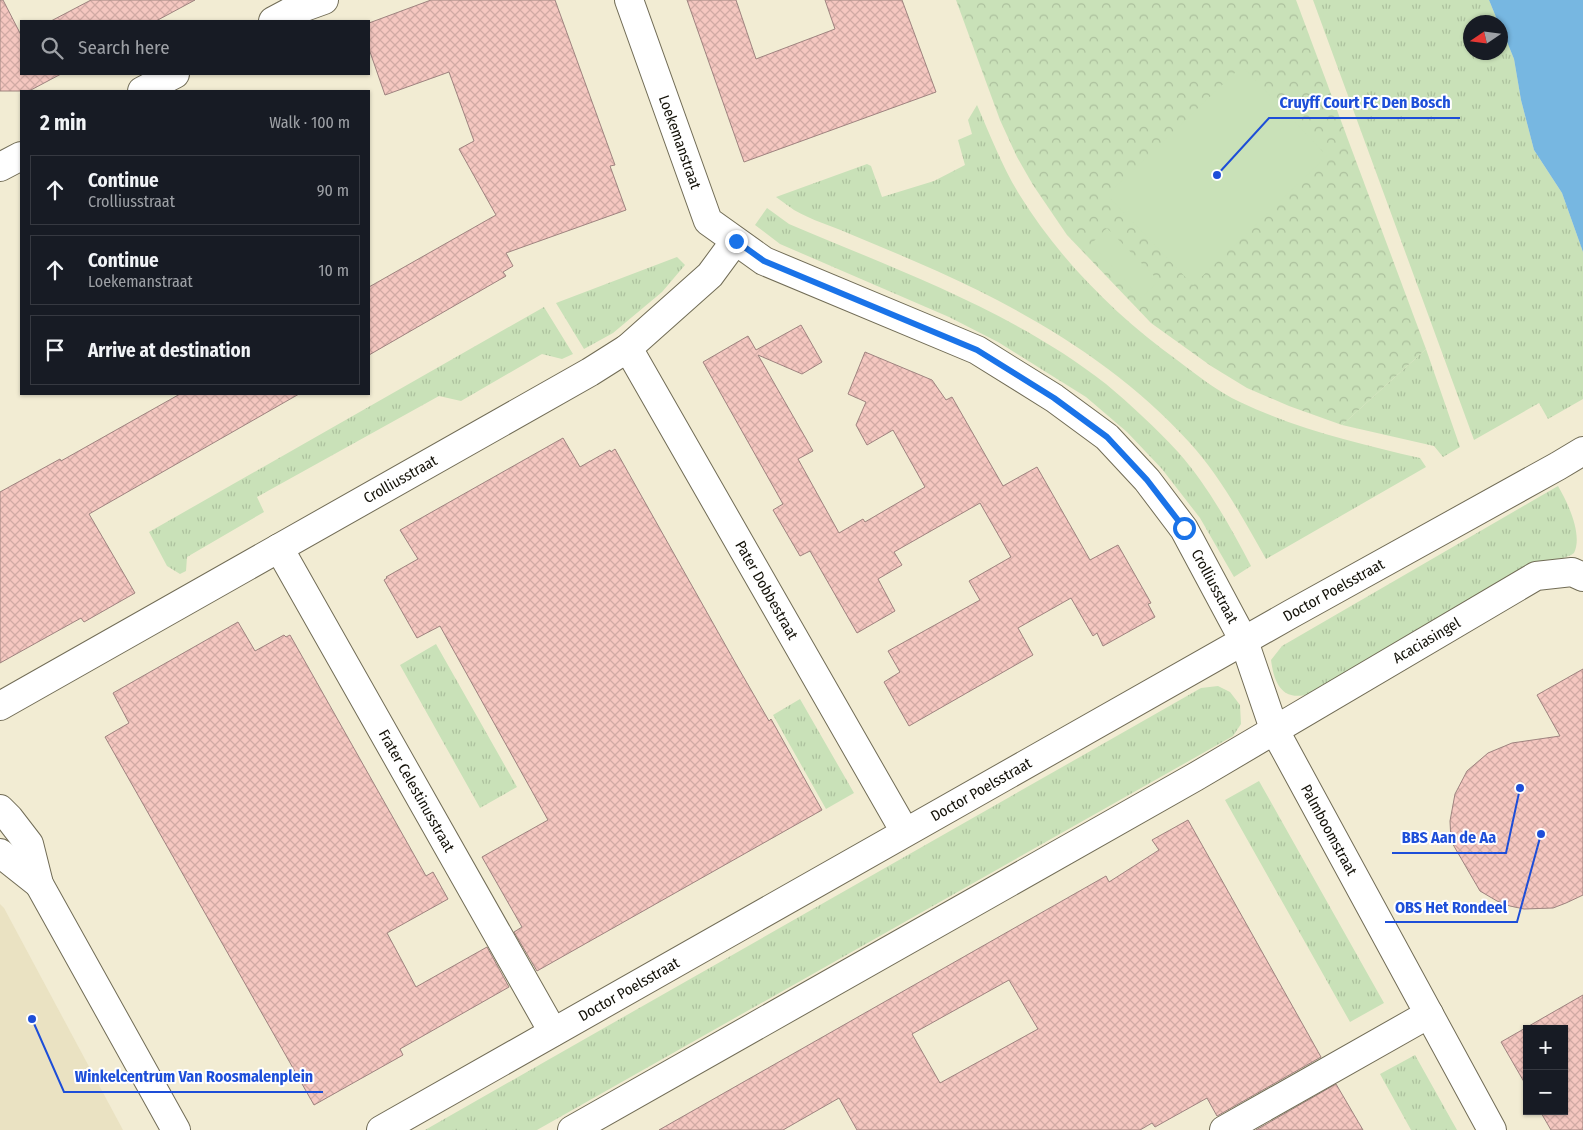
<!DOCTYPE html>
<html lang="en">
<head>
<meta charset="utf-8">
<style>
  :root { --surface:#171b24; --page:#20242c; --text:#f1f3f6; --muted:#9ea1a6; --line:#363941 }
  body { margin:0; font-family:"Fira Sans Condensed",sans-serif; background:var(--page); color:var(--text) }
  .controls { position:absolute; right:15px; bottom:15px; display:grid; overflow:hidden; border-radius:0px; box-shadow:0 1px 4px #0004 }
  .controls button { width:45px; height:45px; display:grid; place-items:center; padding:0; border:0; border-bottom:1px solid var(--line); background:var(--surface); color:var(--text); font:25px sans-serif }
  .compass { position:absolute; left:1463px; top:15px; width:45px; height:45px; border-radius:50%; background:var(--surface); box-shadow:0 1px 4px #0004; rotate:257deg }
  .stop { position:absolute; width:15px; height:15px; margin:-11px; border:4px solid #1a73e8; border-radius:50%; background:#fff }
  .stop.end { background:#1a73e8; border-color:#fff; box-shadow:0 1px 5px #0008 }
  .list { margin:0; padding:0; list-style:none }
  h2 { display:flex; justify-content:space-between; align-items:center; height:65px; margin:0; padding:0 20px; font-size:21px }
  h2 small { font-size:16px; font-weight:400; color:var(--muted) }
  .list li { display:grid; grid-template-columns:32px 1fr auto; gap:15px; align-items:center; box-sizing:border-box; height:70px; margin:0 10px 10px; padding:0 10px; border:1px solid var(--line); border-radius:0px }
  .list b { display:block; font-size:19px; white-space:nowrap }
  .list p { margin:0; font-size:16px; white-space:nowrap; color:var(--muted) }
  .list em { font-size:16px; font-style:normal; color:var(--muted) }
  .icon { flex:none; width:28px; height:28px; fill:none; stroke:currentColor; stroke-width:2; stroke-linecap:round; stroke-linejoin:round }
  .map { position:relative; flex:none; width:1583px; height:1130px; overflow:hidden }
  .search { position:absolute; background:var(--surface); box-shadow:0 1px 4px #0004; left:20px; top:20px; width:350px; height:55px; display:flex; align-items:center; gap:12px; box-sizing:border-box; padding:0 18px; border-radius:0px; color:var(--muted); font-size:19px }
  .panel { position:absolute; background:var(--surface); box-shadow:0 1px 4px #0004; left:20px; top:90px; width:350px; height:305px; border-radius:0px }
  .map>svg:first-child { display:block }
  .built { fill:#eae2c2 }
  .grass { fill:url(#grass-tufts) }
  .park { fill:url(#park-crowns) }
  .garden { fill:#c9e1b8 }
  .water { fill:#77b7e1 }
  .building { fill:url(#building-cross-hatch); stroke:#9e837f; fill-rule:evenodd }
  .lines { fill:none; stroke-linecap:round; stroke-linejoin:round }
  .street-casing { stroke:#716c56; stroke-width:30 }
  .secondary-casing { stroke:#716c56; stroke-width:30 }
  .street { stroke:#fff; stroke-width:28 }
  .secondary { stroke:#fff; stroke-width:28 }
  .route { stroke:#1a73e8; stroke-width:6 }
  .labels { text-anchor:middle; dominant-baseline:central; stroke-width:4; stroke-linejoin:round; paint-order:stroke }
  .street-label { font-size:15px; fill:#131108; stroke:#fff }
  .leader { fill:none; stroke:#1d4ed8; stroke-width:2 }
  .callout-dot { fill:#1d4ed8; stroke:#fff; stroke-width:2 }
  .callout-label { font-size:16px; text-anchor:middle; font-weight:bold; fill:#1d4ed8; stroke:#fff; stroke-width:4; stroke-linejoin:round; paint-order:stroke }
</style>
</head>
<body>
<div class="map">
<svg width="1583" height="1130" viewBox="0 0 1583 1130">
  <defs>
    <pattern id="grass-tufts" width="24" height="20" patternUnits="userSpaceOnUse" patternTransform="scale(1.25)"><rect width="24" height="20" fill="#c9e1b8"/><path d="M3 7l-1-3M5 7V3M7 7l1-3M15 17l-1-3M17 17v-4M19 17l1-3" fill="none" stroke="#acc09d"/></pattern>
    <pattern id="park-crowns" width="20" height="18" patternUnits="userSpaceOnUse" patternTransform="scale(1.25)"><rect width="20" height="18" fill="#c9e1b8"/><path d="M2 6a3 3 0 1 1 6 0M12 15a3 3 0 1 1 6 0" fill="none" stroke="#acc09d"/></pattern>
    <pattern id="building-cross-hatch" width="8" height="8" patternUnits="userSpaceOnUse" patternTransform="scale(1.25)"><rect width="8" height="8" fill="#f5c7c0"/><path d="M0 0l8 8M0 8l8-8" fill="none" stroke="#d1aaa4"/></pattern>
  </defs>
  <rect width="100%" height="100%" fill="#f2ecd3"/>
  <path class="built" d="M 0,904 L 4,908 L 123,1130 L 0,1130 Z"/>
  <path class="grass" d="M 1313,0 L 1489,0 L 1498,22 L 1470,22 L 1470,52 L 1500,52 L 1501,27 L 1514,59 L 1521,100 L 1534,150 L 1562,193 L 1583,252 L 1583,399 L 1548,419 L 1539,403 L 1474,440 Z
    M 977,105 C 990,135 1002,166 1019,194 C 1059,259 1116,316 1177,360 C 1197,375 1218,392 1240,402 C 1297,429 1359,444 1420,458 L 1426,467 L 1266,559 C 1243,518 1220,476 1189,442 C 1120,366 1030,313 937,271 C 908,258 879,246 850,234 C 832,226 811,220 794,210 C 788,206 782,201 776,197 L 867,164 L 871,166 L 882,197 L 934,181 L 965,165 L 958,140 L 972,134 L 968,120 Z
    M 767,208 L 789,224 C 895,269 1015,312 1106,384 C 1131,405 1156,428 1178,452 C 1208,486 1230,526 1251,566 L 1234,577 L 1200,518 L 1162,469 L 1127,432 L 1086,397 L 998,342 L 949,317 L 780,244 L 755,225 Z
    M 677,257 L 685,265 L 662,292 L 613,333 L 584,349 L 556,303 Z
    M 544,307 L 573,354 L 562,359 L 542,354 L 461,401 L 439,396 L 257,497 L 264,512 L 187,557 L 186,571 L 180,574 L 167,566 L 149,532 Z
    M 1426,349 L 1460,447 L 1443,457 L 1434,446 L 1342,425 Z
    M 1558,486 C 1568,503 1583,535 1574,553 C 1568,558 1556,559 1548,560 L 1309,694 C 1282,702 1274,683 1271,660 L 1282,646 Z
    M 436,644 L 517,787 L 480,808 L 400,665 Z
    M 1218,686 L 1230,692 L 1240,705 L 1241,724 L 1233,736 L 537,1130 L 425,1130 L 1201,688 Z
    M 800,699 L 854,793 L 826,809 L 773,715 Z
    M 1259,781 L 1384,1003 L 1350,1022 L 1225,800 Z
    M 1415,1055 L 1457,1130 L 1411,1130 L 1380,1074 Z"/>
  <path class="park" d="M 956,0 L 1296,0 L 1426,349 L 1342,425 L 1289,406 L 1247,388 L 1211,366 L 1151,323 L 1067,235 L 1033,185 L 1017,157 L 1000,120 Z"/>
  <path class="garden" d="M 1242,66 L 1327,156 L 1193,285 L 1107,195 Z
    M 1107,228 L 1159,281 L 1141,298 L 1091,244 Z"/>
  <path class="water" d="M 1489,0 L 1583,0 L 1583,252 L 1562,193 L 1534,150 L 1521,100 L 1514,59 L 1501,27 L 1500,22 L 1498,22 Z"/>
  <path class="building" d="M 0,0 L 3,0 L 21,35 L 21,74 L 61,74 L 29,91 L 0,91 Z
    M 91,0 L 195,0 L 156,21 L 51,21 Z
    M 431,0 L 555,0 L 615,165 L 610,166 L 626,210 L 506,253 L 513,266 L 503,272 L 506,276 L 369,355 L 369,287 L 496,215 L 459,149 L 474,141 L 449,72 L 385,95 L 369,49 L 369,23 Z
    M 687,0 L 736,0 L 756,59 L 835,29 L 825,0 L 902,0 L 936,92 L 744,162 Z
    M 801,325 L 822,362 L 802,374 L 758,355 L 813,451 L 798,459 L 839,533 L 863,519 L 865,522 L 925,487 L 893,430 L 867,445 L 856,425 L 866,402 L 848,394 L 865,352 L 932,380 L 946,400 L 952,397 L 1003,486 L 1037,467 L 1090,560 L 1118,545 L 1151,603 L 1148,604 L 1155,617 L 1103,646 L 1097,633 L 1093,636 L 1071,598 L 1018,628 L 1033,655 L 909,726 L 884,682 L 900,672 L 888,651 L 980,600 L 969,581 L 1011,557 L 980,503 L 894,552 L 902,565 L 878,579 L 895,611 L 857,633 L 810,551 L 800,556 L 773,510 L 783,504 L 703,362 L 748,336 L 756,350 Z
    M 180,394 L 299,394 L 89,514 L 135,593 L 84,622 L 81,618 L 0,663 L 0,492 L 60,459 L 61,461 Z
    M 563,438 L 580,467 L 610,450 L 611,452 L 615,449 L 736,664 L 769,721 L 771,719 L 822,810 L 537,971 L 514,932 L 522,927 L 482,857 L 548,820 L 440,626 L 417,638 L 384,580 L 387,578 L 386,577 L 418,559 L 400,530 Z
    M 238,622 L 255,651 L 284,635 L 286,637 L 290,635 L 426,876 L 433,872 L 448,899 L 387,933 L 416,987 L 487,947 L 509,987 L 400,1049 L 403,1055 L 314,1105 L 105,737 L 129,723 L 113,693 Z
    M 1583,669 L 1583,895 L 1566,903 L 1553,908 L 1524,909 L 1510,906 L 1497,901 L 1480,891 L 1451,841 L 1450,821 L 1455,794 L 1467,771 L 1488,753 L 1512,743 L 1560,736 L 1537,695 Z
    M 1188,820 L 1321,1057 L 1217,1116 L 1207,1098 L 1155,1127 L 1152,1123 L 1140,1130 L 857,1130 L 839,1098 L 783,1130 L 659,1130 L 1106,876 L 1109,882 L 1159,850 L 1152,840 ZM 1009,980 L 1038,1029 L 940,1083 L 912,1034 Z
    M 1583,995 L 1583,1130 L 1551,1130 L 1540,1111 L 1564,1111 L 1564,1029 L 1527,1029 L 1527,1087 L 1501,1042 Z
    M 1336,1084 L 1363,1130 L 1256,1130 Z"/>
  <g class="lines">
    <defs>
      <g id="street">
        <path id="s1" d="M 629,0 L 708,221 L 764,261 L 977,350 L 1054,398 L 1107,437 L 1147,480 L 1184,529 L 1244,641 L 1274,729 L 1492,1130"/>
        <path d="M 273,21 L 288,13 L 324,0"/>
        <path d="M 142,91 L 175,74"/>
        <path d="M 0,167 L 21,156"/>
        <path id="s2" d="M 628,348 L 905,832"/>
        <path id="s3" d="M 279,548 L 553,1032"/>
        <path id="s4" d="M 0,706 L 590,372 L 628,348 L 710,275 L 735,241"/>
        <path id="s5" d="M 572,1130 L 1195,777 L 1536,576 L 1572,572 L 1583,577"/>
        <path d="M 1224,1130 L 1429,1014"/>
      </g>
      <g id="secondary">
        <path d="M 0,809 L 9,818 L 29,844 L 39,884 L 176,1130"/>
        <path d="M 0,853 L 39,884"/>
        <path id="s6" d="M 381,1130 L 1291,614 L 1558,466 L 1583,451"/>
      </g>
    </defs>
    <use href="#street" class="street-casing"/>
    <use href="#secondary" class="secondary-casing"/>
    <use href="#street" class="street"/>
    <use href="#secondary" class="secondary"/>
  </g>
  <g class="lines">
    <path class="route" d="M 736,241 L 764,261 L 977,350 L 1054,398 L 1107,437 L 1147,480 L 1184,528"/>
  </g>
  <g class="labels">
    <g class="street-label">
      <text stroke="none"><textPath href="#s1" startOffset="151">Loekemanstraat</textPath></text>
      <text stroke="none"><textPath href="#s4" startOffset="460">Crolliusstraat</textPath></text>
      <text stroke="none"><textPath href="#s1" startOffset="876">Crolliusstraat</textPath></text>
      <text stroke="none"><textPath href="#s2" startOffset="279">Pater Dobbestraat</textPath></text>
      <text stroke="none"><textPath href="#s6" startOffset="1095">Doctor Poelsstraat</textPath></text>
      <text stroke="none"><textPath href="#s5" startOffset="985">Acaciasingel</textPath></text>
      <text stroke="none"><textPath href="#s6" startOffset="690">Doctor Poelsstraat</textPath></text>
      <text stroke="none"><textPath href="#s3" startOffset="279">Frater Celestinusstraat</textPath></text>
      <text stroke="none"><textPath href="#s1" startOffset="1146">Palmboomstraat</textPath></text>
      <text stroke="none"><textPath href="#s6" startOffset="285">Doctor Poelsstraat</textPath></text>
    </g>
  </g>
  <path class="leader" d="M1217 175L1269 118H1460M1520 788L1506 853H1392M1541 834L1517 922H1385M32 1019L64 1092H323"/>
  <g class="callout-dot">
    <circle cx="1217" cy="175" r="5"/>
    <circle cx="1520" cy="788" r="5"/>
    <circle cx="1541" cy="834" r="5"/>
    <circle cx="32" cy="1019" r="5"/>
  </g>
  <g class="callout-label">
    <text x="1365" y="108">Cruyff Court FC Den Bosch</text>
    <text x="1449" y="843">BBS Aan de Aa</text>
    <text x="1451" y="913">OBS Het Rondeel</text>
    <text x="194" y="1082">Winkelcentrum Van Roosmalenplein</text>
  </g>
</svg>
<div class="controls">
<button>+</button>
<button>−</button>
</div>
<svg class="compass" viewBox="-18 -18 36 36"><path d="M0-13l5 13h-10z" fill="#e53935"/><path d="M0 13l5-13h-10z" fill="#9ea1a6"/></svg>
<div class="stop" style="left:1184px;top:528px"></div>
<div class="stop end" style="left:736px;top:241px"></div>
<div class="search"><svg class="icon" aria-label="search" viewBox="0 0 24 24"><circle cx="10" cy="10" r="6"/><path d="M15 15l6 6"/></svg>Search here</div>
<section class="panel">
<h2>2 min<small>Walk · 100 m</small></h2>
<ul class="list">
<li><svg class="icon" aria-label="ahead" viewBox="0 0 24 24"><path d="M12 20V5M6 11l6-6 6 6"/></svg><div><b>Continue</b><p>Crolliusstraat</p></div><em>90 m</em></li>
<li><svg class="icon" aria-label="ahead" viewBox="0 0 24 24"><path d="M12 20V5M6 11l6-6 6 6"/></svg><div><b>Continue</b><p>Loekemanstraat</p></div><em>10 m</em></li>
<li><svg class="icon" aria-label="arrive" viewBox="0 0 24 24"><path d="M6 21V4h12l-3 4 3 4H6"/></svg><div><b>Arrive at destination</b></div></li>
</ul>
</section>
</div>
</body>
</html>
